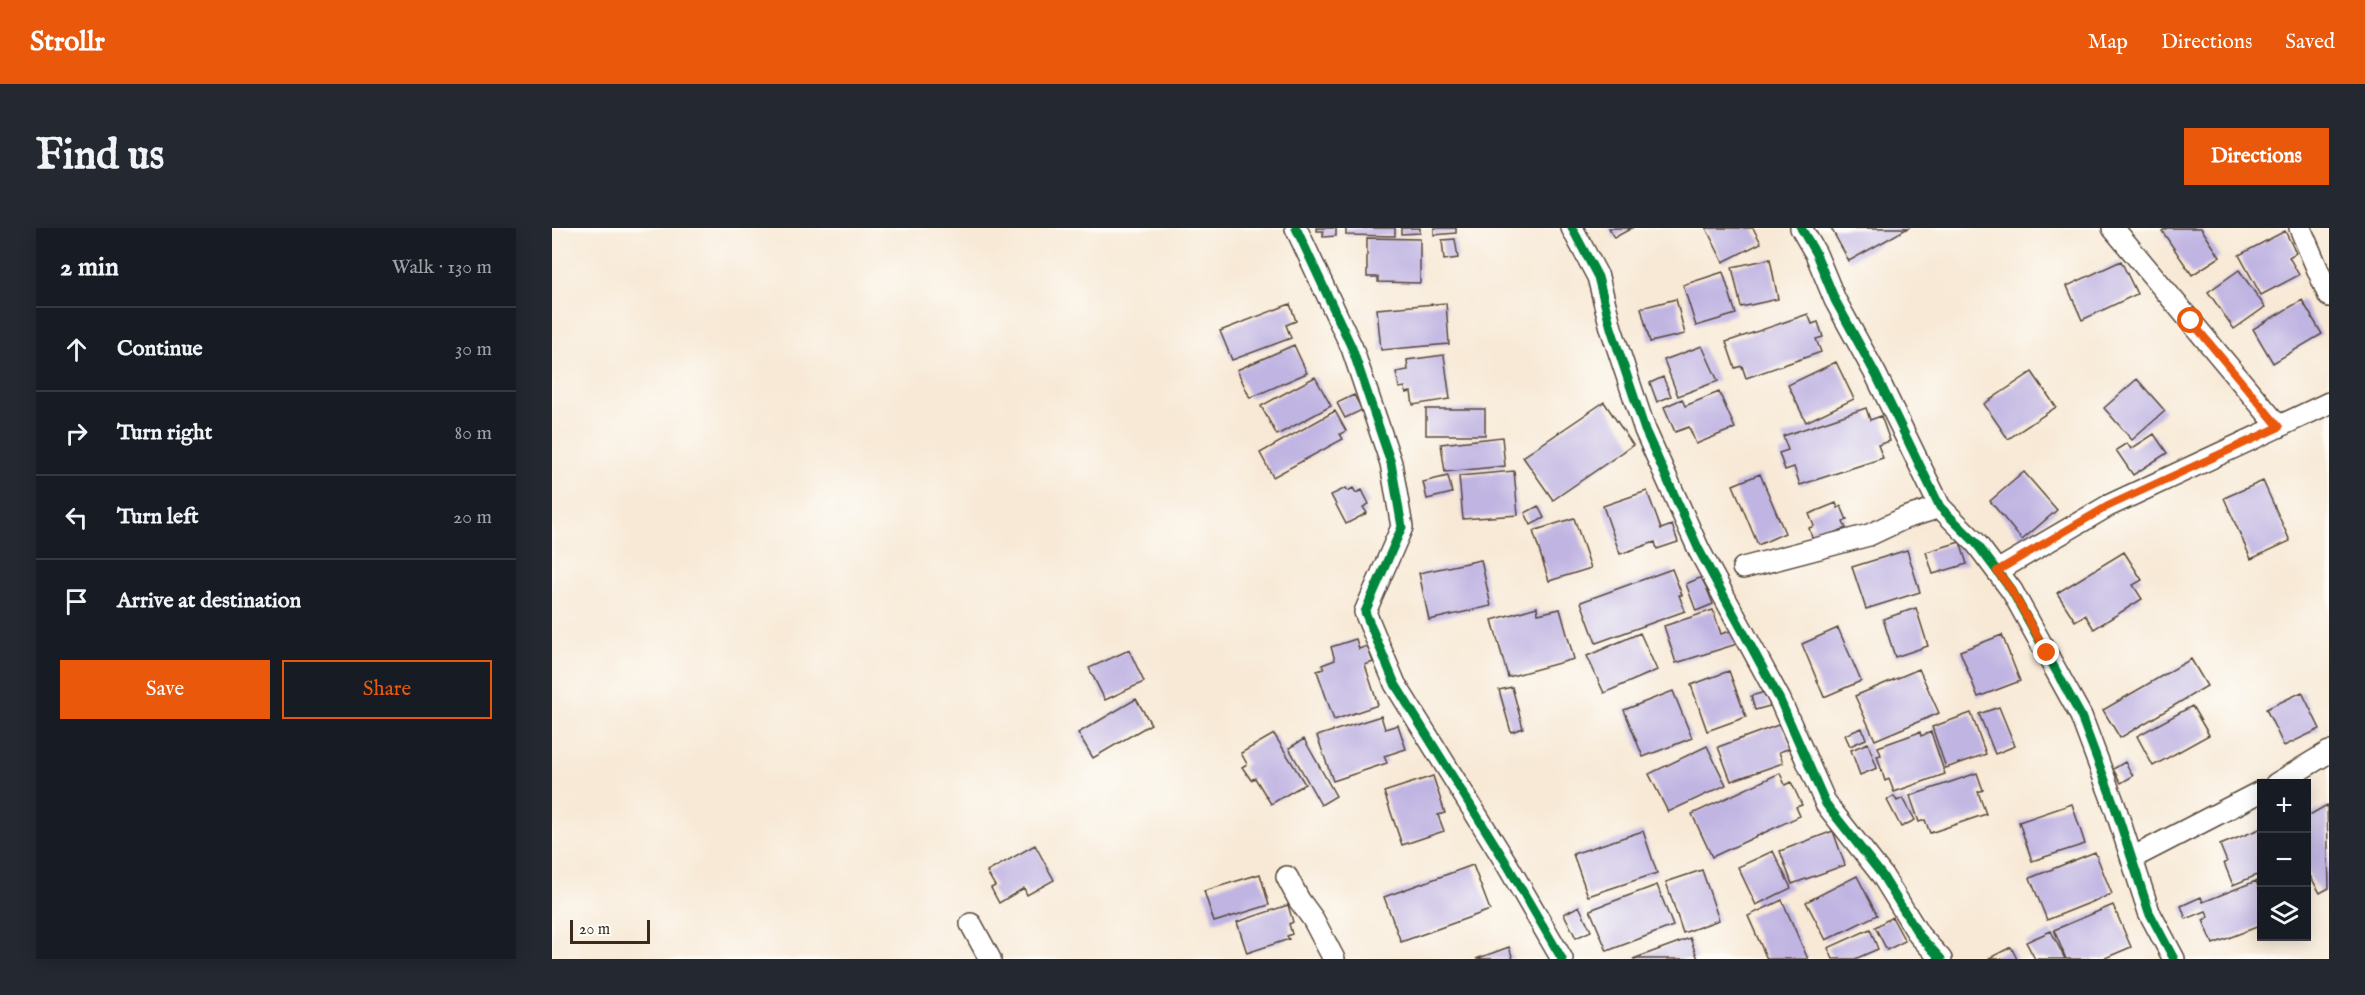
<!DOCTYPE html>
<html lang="en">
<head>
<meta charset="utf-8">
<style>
  :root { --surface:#171b24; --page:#242831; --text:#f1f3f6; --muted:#9ea1a6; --line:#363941; --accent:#ea580c }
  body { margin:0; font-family:"IM FELL English",serif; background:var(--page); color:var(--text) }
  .controls { position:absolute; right:18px; bottom:18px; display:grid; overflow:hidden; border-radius:0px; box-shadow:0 3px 15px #0003 }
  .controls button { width:54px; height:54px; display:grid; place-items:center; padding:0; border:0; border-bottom:2px solid var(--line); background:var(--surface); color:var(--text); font:30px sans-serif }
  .scale { position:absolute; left:18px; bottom:15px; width:80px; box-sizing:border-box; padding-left:6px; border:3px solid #3b2a1e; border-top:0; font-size:16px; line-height:21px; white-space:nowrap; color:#3b2a1e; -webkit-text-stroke:4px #fdfcf7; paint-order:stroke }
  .stop { position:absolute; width:18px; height:18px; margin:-14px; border:4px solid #ea580c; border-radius:50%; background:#fff }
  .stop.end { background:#ea580c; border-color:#fff; box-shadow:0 2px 6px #0008 }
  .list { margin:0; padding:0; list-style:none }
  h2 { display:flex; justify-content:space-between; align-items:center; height:78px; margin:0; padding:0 24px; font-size:26px }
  h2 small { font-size:20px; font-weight:400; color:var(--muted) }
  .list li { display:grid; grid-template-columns:39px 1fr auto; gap:18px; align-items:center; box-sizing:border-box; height:84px; padding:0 24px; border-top:2px solid var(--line) }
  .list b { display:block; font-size:22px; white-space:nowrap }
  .list em { font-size:20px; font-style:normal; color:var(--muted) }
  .actions { display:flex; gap:12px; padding:18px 24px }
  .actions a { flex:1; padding:14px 0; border:2px solid var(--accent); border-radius:0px; text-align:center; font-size:21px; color:var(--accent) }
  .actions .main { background:var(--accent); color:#fff }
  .icon { flex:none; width:33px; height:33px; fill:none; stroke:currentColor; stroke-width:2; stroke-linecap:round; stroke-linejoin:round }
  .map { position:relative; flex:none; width:1777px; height:731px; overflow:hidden; border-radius:0px }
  header { display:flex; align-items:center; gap:36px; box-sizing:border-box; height:84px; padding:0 30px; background:var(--accent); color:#fff }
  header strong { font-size:28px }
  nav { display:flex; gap:33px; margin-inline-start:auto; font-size:21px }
  .intro { display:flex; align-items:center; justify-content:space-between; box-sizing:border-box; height:144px; padding:0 36px }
  h1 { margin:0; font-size:42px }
  .button { padding:15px 27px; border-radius:0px; background:var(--accent); color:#fff; font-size:21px; font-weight:700 }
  main { display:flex; gap:36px; padding:0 36px }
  aside { flex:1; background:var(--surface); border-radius:0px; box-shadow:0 3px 15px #0003 }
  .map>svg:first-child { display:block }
  .building { fill:#c0b4e2 }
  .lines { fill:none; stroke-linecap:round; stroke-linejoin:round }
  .minor-casing { stroke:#57473a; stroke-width:24 }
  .minor { stroke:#fff; stroke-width:21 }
  .cycleway-casing { stroke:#fdfcf7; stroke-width:13 }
  .cycleway { stroke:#00873e; stroke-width:9 }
  .route { stroke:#ea580c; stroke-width:8 }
</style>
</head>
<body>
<header>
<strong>Strollr</strong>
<nav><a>Map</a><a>Directions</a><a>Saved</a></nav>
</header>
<div class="intro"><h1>Find us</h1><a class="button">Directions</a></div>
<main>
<aside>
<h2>2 min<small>Walk · 130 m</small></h2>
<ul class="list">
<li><svg class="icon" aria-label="ahead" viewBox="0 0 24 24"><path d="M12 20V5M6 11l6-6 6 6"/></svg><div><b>Continue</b></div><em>30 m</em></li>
<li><svg class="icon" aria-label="right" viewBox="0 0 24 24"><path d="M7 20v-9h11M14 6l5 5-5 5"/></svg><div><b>Turn right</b></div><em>80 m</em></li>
<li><svg class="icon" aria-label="left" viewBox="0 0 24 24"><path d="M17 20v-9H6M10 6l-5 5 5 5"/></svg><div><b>Turn left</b></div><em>20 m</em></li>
<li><svg class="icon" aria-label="arrive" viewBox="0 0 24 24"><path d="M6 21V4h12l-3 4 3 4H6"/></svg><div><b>Arrive at destination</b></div></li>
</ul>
<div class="actions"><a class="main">Save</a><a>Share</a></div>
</aside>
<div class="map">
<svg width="1777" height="731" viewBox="0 0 1777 731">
  <rect width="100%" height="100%" fill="#fdfcf7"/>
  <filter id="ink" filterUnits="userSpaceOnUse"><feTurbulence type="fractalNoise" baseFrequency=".0167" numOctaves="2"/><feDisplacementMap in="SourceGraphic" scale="12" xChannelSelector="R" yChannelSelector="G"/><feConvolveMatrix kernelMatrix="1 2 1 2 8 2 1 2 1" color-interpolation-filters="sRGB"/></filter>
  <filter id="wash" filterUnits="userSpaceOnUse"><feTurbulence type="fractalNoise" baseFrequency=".008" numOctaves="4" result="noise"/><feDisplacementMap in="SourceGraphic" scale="24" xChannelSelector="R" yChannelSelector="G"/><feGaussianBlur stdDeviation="1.35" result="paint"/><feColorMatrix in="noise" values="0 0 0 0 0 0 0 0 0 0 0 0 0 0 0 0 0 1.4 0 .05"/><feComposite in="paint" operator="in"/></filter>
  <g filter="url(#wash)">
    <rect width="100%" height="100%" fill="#f8e9d6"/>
    <g id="blocks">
      <path class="building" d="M 764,0 L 784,0 L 784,8 L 771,9 L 771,3 L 765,3 Z
        M 794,0 L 843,0 L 843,8 L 794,7 Z
        M 849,0 L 868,0 L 868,5 L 849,6 Z
        M 882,0 L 904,0 L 904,5 L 882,7 Z
        M 1057,0 L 1080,0 L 1062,10 Z
        M 1154,0 L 1201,0 L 1209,15 L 1171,34 Z
        M 1279,0 L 1356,0 L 1297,33 Z
        M 1615,0 L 1649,0 L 1668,29 L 1640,47 L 1610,3 Z
        M 1733,3 L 1744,25 L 1737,29 L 1747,47 L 1709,67 L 1687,27 Z
        M 815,10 L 868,11 L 868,55 L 826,54 L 826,49 L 815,49 Z
        M 903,11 L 906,30 L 892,32 L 890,12 Z
        M 1218,31 L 1226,71 L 1189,79 L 1180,39 Z
        M 1569,33 L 1585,66 L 1530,92 L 1515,58 Z
        M 1687,42 L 1713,79 L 1682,101 L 1656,64 Z
        M 1171,44 L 1184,86 L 1144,98 L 1131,57 Z
        M 1124,71 L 1133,106 L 1098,114 L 1089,80 Z
        M 1750,72 L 1770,106 L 1721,135 L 1701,101 Z
        M 894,75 L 897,116 L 829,122 L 825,81 Z
        M 738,76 L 744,93 L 734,97 L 739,110 L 680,132 L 668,103 Z
        M 1256,86 L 1260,96 L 1266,94 L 1271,109 L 1264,111 L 1269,124 L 1194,150 L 1190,138 L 1183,140 L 1174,114 Z
        M 742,117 L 755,145 L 698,170 L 685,142 Z
        M 1150,118 L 1166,153 L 1126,168 L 1112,132 Z
        M 892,127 L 898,171 L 861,177 L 859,164 L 854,165 L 853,159 L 847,160 L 844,144 L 856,142 L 855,132 Z
        M 1284,134 L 1302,171 L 1254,194 L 1236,157 Z
        M 1480,144 L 1504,179 L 1456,211 L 1432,176 Z
        M 763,149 L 779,178 L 725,207 L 709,178 Z
        M 1111,149 L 1119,168 L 1105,174 L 1098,155 Z
        M 1585,151 L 1613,183 L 1580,212 L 1552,180 Z
        M 1167,164 L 1183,200 L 1144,216 L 1137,199 L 1123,204 L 1112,179 L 1130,171 L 1133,178 Z
        M 802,167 L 810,182 L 793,190 L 785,175 Z
        M 1052,174 L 1081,217 L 1001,272 L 971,229 Z
        M 1314,180 L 1318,192 L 1329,188 L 1338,213 L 1326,217 L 1331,230 L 1248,257 L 1242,239 L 1233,242 L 1227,225 L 1236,222 L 1231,208 Z
        M 874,181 L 933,181 L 933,207 L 874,207 Z
        M 783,183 L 794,203 L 788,206 L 791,211 L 721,249 L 708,225 Z
        M 1602,206 L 1615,225 L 1581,247 L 1564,222 L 1575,215 L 1579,221 Z
        M 950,209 L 953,238 L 893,244 L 889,216 Z
        M 962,243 L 966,287 L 911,291 L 907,248 Z
        M 1472,244 L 1505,282 L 1470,312 L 1438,273 Z
        M 1208,246 L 1233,305 L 1206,317 L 1181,257 Z
        M 896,248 L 900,265 L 875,271 L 871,254 Z
        M 1711,253 L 1738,313 L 1699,331 L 1672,270 Z
        M 794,260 L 796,263 L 801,260 L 804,265 L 810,262 L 817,276 L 811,279 L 815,285 L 794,296 L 779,267 Z
        M 1095,263 L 1109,301 L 1120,297 L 1126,314 L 1105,321 L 1103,314 L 1068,326 L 1051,278 Z
        M 1284,275 L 1286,280 L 1289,278 L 1295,292 L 1291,294 L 1294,300 L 1261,313 L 1257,300 L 1262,298 L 1257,286 Z
        M 986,278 L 992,290 L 979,297 L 973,285 Z
        M 1022,290 L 1039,340 L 997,353 L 981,303 Z
        M 1408,314 L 1415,336 L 1381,346 L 1374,324 Z
        M 1355,322 L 1368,364 L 1314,381 L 1300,339 Z
        M 1572,324 L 1590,352 L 1581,357 L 1590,371 L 1542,401 L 1533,387 L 1523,393 L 1505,365 Z
        M 929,332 L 939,378 L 877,392 L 867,345 Z
        M 1120,341 L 1130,367 L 1127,367 L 1133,383 L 1044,415 L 1029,374 Z
        M 1150,349 L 1161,376 L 1144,383 L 1134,356 Z
        M 985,379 L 986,386 L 1008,381 L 1022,431 L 956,449 L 940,392 Z
        M 1364,380 L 1376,418 L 1343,429 L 1331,391 Z
        M 1161,382 L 1169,406 L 1181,402 L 1185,416 L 1124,435 L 1112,398 Z
        M 1286,400 L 1309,453 L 1272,469 L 1250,416 Z
        M 1088,405 L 1105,442 L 1052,465 L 1035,428 Z
        M 1450,407 L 1468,453 L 1426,469 L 1408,423 Z
        M 804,411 L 807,421 L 815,418 L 821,434 L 813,437 L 826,477 L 782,492 L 765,443 L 772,441 L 770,437 L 783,432 L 779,419 Z
        M 577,422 L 592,454 L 553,472 L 537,440 Z
        M 1639,431 L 1655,458 L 1568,510 L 1551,482 Z
        M 1367,441 L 1387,485 L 1323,512 L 1303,468 Z
        M 1177,443 L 1194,489 L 1155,503 L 1139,457 Z
        M 960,459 L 971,500 L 959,504 L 947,462 Z
        M 1121,463 L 1140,510 L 1091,529 L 1072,482 Z
        M 1213,464 L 1218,478 L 1203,482 L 1199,468 Z
        M 1750,464 L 1768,501 L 1732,518 L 1714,481 Z
        M 584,471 L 599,496 L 541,530 L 526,505 Z
        M 1640,478 L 1657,507 L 1601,538 L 1585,508 Z
        M 1447,479 L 1463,518 L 1443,526 L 1427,486 Z
        M 1419,485 L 1434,526 L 1394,540 L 1380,499 Z
        M 829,488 L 833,501 L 846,497 L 854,521 L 832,528 L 835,535 L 781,553 L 765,508 Z
        M 1229,496 L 1239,520 L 1227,524 L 1231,535 L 1179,553 L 1166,519 Z
        M 1310,500 L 1314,511 L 1298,518 L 1293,507 Z
        M 1368,504 L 1369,508 L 1379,504 L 1393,546 L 1342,564 L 1337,551 L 1333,553 L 1325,528 L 1329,527 L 1326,519 Z
        M 722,506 L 753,556 L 719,576 L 703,550 L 699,552 L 690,539 L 695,536 L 689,525 Z
        M 752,511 L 784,568 L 769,577 L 737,520 Z
        M 1316,515 L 1325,540 L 1308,547 L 1299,522 Z
        M 1155,518 L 1174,557 L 1116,584 L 1097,546 Z
        M 1573,534 L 1581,548 L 1569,555 L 1561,541 Z
        M 1228,545 L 1233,557 L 1239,554 L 1250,577 L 1244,579 L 1248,588 L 1160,629 L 1140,586 Z
        M 1425,545 L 1431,562 L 1426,564 L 1434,586 L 1378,605 L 1373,592 L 1367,594 L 1358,568 Z
        M 881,548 L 893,585 L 886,587 L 892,603 L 850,617 L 832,564 Z
        M 1342,568 L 1345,573 L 1351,570 L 1363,592 L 1349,599 L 1335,572 Z
        M 1520,576 L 1533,616 L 1480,633 L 1467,594 Z
        M 1775,577 L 1777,660 L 1768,665 L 1754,641 L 1754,589 Z
        M 1710,600 L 1710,645 L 1681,657 L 1672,635 L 1675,634 L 1668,617 Z
        M 1091,603 L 1105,645 L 1036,668 L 1021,626 Z
        M 1281,603 L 1293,637 L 1240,656 L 1228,623 Z
        M 483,617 L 502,652 L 475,667 L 472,660 L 447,675 L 439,660 L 443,658 L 435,644 Z
        M 1221,623 L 1239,660 L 1204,677 L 1186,639 Z
        M 1543,624 L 1560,666 L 1495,692 L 1478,650 Z
        M 921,637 L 938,682 L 849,714 L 832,669 Z
        M 1150,642 L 1167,692 L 1131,705 L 1114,654 Z
        M 708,646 L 717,677 L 662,694 L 652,663 Z
        M 1305,648 L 1325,687 L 1274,712 L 1254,674 Z
        M 1704,653 L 1710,667 L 1710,697 L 1661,716 L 1651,692 L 1657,689 L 1654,683 L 1634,691 L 1629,678 L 1649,669 L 1651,674 Z
        M 1105,657 L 1121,698 L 1055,723 L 1038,682 Z
        M 1230,672 L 1256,731 L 1215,731 L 1196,688 Z
        M 736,677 L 741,694 L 737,696 L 740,706 L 735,708 L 737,711 L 695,725 L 685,694 Z
        M 1561,677 L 1579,719 L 1551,731 L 1514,731 L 1502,702 Z
        M 1027,678 L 1039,703 L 1024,710 L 1012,686 Z
        M 1340,689 L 1353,713 L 1335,722 L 1323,699 Z
        M 1318,701 L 1326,721 L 1303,731 L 1281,731 L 1276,720 Z
        M 1499,703 L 1513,731 L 1483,731 L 1474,714 Z
        M 1138,710 L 1146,731 L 1081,731 Z
        M 957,719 L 961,731 L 924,731 Z
        M 1459,719 L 1465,731 L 1436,731 Z"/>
    </g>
  </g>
  <g filter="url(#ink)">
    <use href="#blocks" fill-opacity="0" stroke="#57473a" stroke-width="1.5"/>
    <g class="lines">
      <defs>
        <path id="minor" d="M 744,0 L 800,120 L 839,235 L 850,299 L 813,384 L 843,456 L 953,633 L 1010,731
          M 1020,0 L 1046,49 L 1059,100 L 1093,202 L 1147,322 L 1228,472 L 1274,576 L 1330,647 L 1367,707 L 1389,731
          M 1249,0 L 1264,26 L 1283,72 L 1324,147 L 1388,279 L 1424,315 L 1460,363 L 1529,488 L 1563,579 L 1597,684 L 1622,731
          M 1561,0 L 1727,199
          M 1748,0 L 1777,68
          M 1191,340 L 1317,307 L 1353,290 L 1388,279
          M 1445,343 L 1556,278 L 1777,175
          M 1724,556 L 1777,524
          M 1580,630 L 1710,563
          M 735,649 L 747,672 L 761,691 L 782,731
          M 419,696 L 438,731"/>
      </defs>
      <use href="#minor" class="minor-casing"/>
      <use href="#minor" class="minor"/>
      <defs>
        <path id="cycleway" d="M 744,0 L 800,120 L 839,235 L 850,299 L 813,384 L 843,456 L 953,633 L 1010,731
          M 1020,0 L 1046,49 L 1059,100 L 1093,202 L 1147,322 L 1228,472 L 1274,576 L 1330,647 L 1367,707 L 1389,731
          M 1249,0 L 1264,26 L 1283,72 L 1324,147 L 1388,279 L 1424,315 L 1460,363 L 1529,488 L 1563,579 L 1597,684 L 1622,731"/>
      </defs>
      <use href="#cycleway" class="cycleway-casing"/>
      <use href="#cycleway" class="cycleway"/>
    </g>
  </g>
  <g class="lines" filter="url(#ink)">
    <path class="route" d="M 1495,425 L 1460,363 L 1445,343 L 1556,278 L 1727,199 L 1639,93"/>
  </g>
</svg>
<div class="controls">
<button>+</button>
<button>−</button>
<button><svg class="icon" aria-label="layers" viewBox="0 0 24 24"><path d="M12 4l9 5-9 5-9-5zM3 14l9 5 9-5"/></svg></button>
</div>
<div class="scale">20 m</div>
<div class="stop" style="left:1639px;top:93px"></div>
<div class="stop end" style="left:1495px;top:425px"></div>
</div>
</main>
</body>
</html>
